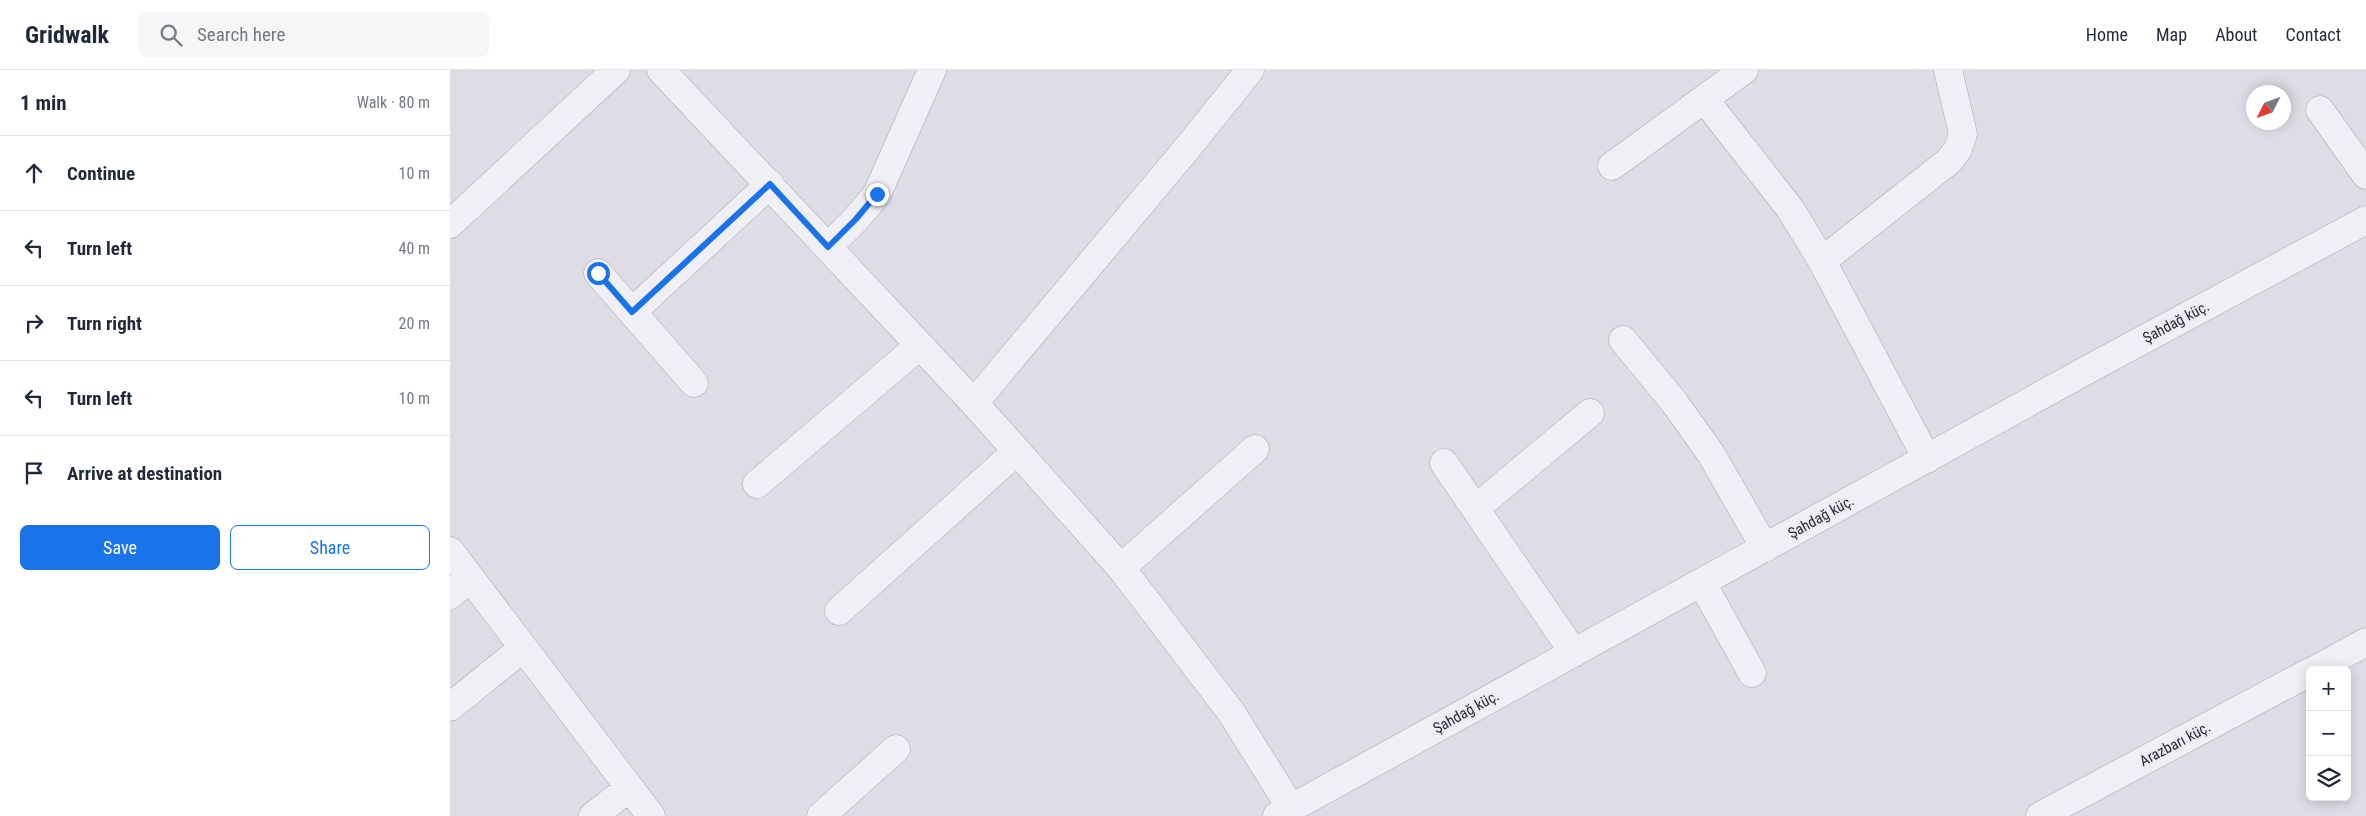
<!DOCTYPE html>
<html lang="en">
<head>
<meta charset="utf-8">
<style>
  :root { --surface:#fff; --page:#f6f6f7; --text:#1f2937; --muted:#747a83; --line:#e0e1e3; --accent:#1a73e8 }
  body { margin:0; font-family:"Roboto Condensed",sans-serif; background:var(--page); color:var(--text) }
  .controls { position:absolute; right:15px; bottom:15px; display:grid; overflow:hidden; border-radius:8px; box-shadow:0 2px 12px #0003 }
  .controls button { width:45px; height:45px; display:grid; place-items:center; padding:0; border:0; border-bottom:1px solid var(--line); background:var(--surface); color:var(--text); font:25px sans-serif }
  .compass { position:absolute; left:1796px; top:15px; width:45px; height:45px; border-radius:50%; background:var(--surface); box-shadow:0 2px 12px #0003; rotate:228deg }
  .stop { position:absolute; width:15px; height:15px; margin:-11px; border:4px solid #1a73e8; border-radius:50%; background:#fff }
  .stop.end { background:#1a73e8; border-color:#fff; box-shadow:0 1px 5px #0008 }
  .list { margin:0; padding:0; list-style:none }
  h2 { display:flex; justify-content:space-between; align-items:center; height:65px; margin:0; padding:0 20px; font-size:21px }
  h2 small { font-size:16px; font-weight:400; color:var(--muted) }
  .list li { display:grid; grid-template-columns:32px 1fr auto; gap:15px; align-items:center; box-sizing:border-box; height:75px; padding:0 20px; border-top:1px solid var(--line) }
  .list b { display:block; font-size:19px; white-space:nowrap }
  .list em { font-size:16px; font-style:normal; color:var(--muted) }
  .actions { display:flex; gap:10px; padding:15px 20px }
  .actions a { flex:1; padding:11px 0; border:1px solid var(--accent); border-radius:8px; text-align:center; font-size:18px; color:var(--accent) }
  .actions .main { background:var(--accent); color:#fff }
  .icon { flex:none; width:28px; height:28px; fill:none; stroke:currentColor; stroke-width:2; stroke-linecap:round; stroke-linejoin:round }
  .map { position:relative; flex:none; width:1916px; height:746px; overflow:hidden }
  header { display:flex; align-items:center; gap:30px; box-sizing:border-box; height:70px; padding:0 25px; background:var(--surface); border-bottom:1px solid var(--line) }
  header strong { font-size:24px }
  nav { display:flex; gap:28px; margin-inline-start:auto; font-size:18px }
  .search { width:350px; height:45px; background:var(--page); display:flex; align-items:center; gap:12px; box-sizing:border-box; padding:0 18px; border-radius:8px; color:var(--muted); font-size:19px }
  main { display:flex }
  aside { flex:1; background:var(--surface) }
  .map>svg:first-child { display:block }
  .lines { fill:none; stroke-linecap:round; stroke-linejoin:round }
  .minor-casing { stroke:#a8a6b3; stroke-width:29 }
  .minor { stroke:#f0eff4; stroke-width:28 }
  .route { stroke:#1a73e8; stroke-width:6 }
  .labels { text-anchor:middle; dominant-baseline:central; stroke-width:4; stroke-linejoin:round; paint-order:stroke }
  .street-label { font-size:15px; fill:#2a273b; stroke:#ececf3 }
</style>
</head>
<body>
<header>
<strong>Gridwalk</strong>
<div class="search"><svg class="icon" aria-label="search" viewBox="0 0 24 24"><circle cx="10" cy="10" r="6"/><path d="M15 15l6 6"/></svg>Search here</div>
<nav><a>Home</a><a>Map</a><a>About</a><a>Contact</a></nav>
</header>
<main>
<aside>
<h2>1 min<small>Walk · 80 m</small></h2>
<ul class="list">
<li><svg class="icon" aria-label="ahead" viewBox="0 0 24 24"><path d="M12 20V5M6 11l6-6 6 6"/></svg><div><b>Continue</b></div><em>10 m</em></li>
<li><svg class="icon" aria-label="left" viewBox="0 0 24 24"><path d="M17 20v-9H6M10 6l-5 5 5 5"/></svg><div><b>Turn left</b></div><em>40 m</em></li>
<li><svg class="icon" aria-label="right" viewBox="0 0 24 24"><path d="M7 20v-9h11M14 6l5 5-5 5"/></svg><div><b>Turn right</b></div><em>20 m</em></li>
<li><svg class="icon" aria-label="left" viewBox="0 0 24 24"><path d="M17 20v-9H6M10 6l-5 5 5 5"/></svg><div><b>Turn left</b></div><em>10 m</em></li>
<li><svg class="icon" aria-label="arrive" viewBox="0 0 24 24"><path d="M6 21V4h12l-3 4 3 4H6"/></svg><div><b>Arrive at destination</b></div></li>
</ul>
<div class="actions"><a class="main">Save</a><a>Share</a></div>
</aside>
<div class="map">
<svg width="1916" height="746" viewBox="0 0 1916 746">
  <rect width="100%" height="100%" fill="#dedde6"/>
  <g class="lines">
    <defs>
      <path id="minor" d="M 211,0 L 524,333 L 671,498 L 781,642 L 841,738
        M 1255,30 L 1341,140 L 1372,191 L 1477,389
        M 1870,40 L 1916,105
        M 1162,96 L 1294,0
        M 0,154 L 166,0
        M 378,177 L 406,149 L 427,124 L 482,0
        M 1372,191 L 1499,91 L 1508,79 L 1513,64 L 1498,0
        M 148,203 L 244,313
        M 182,242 L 320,114
        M 1173,270 L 1224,332 L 1261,384 L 1315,478
        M 524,333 L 739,76 L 800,0
        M 994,393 L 1124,583
        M 307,414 L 469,276
        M 1026,438 L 1140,343
        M 0,481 L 201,746
        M 671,498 L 805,379
        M 1252,513 L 1302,603
        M 0,525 L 20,508
        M 389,541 L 566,382
        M 1865,600 L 1916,572
        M 0,637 L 73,578
        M 143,746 L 179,718
        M 371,746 L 446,679
        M 827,746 L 1648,294 L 1916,150
        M 1590,746 L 1860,602"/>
    </defs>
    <use href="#minor" class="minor-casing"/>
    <use href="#minor" class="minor"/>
  </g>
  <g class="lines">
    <path class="route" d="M 148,203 L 182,242 L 320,114 L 378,177 L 406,149 L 427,124"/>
  </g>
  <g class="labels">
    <g class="street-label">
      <text transform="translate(1726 252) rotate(-28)">Şahdağ küç.</text>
      <text transform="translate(1371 447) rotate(-29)">Şahdağ küç.</text>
      <text transform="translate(1016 642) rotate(-29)">Şahdağ küç.</text>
      <text transform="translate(1725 674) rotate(-28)">Arazbarı küç.</text>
    </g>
  </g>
</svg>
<div class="controls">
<button>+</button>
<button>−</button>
<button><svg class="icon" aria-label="layers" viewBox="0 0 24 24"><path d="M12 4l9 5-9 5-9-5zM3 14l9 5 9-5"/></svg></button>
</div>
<svg class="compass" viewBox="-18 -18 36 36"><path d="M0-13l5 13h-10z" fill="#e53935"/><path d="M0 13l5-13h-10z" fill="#747a83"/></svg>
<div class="stop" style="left:148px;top:203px"></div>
<div class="stop end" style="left:427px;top:124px"></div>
</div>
</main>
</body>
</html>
